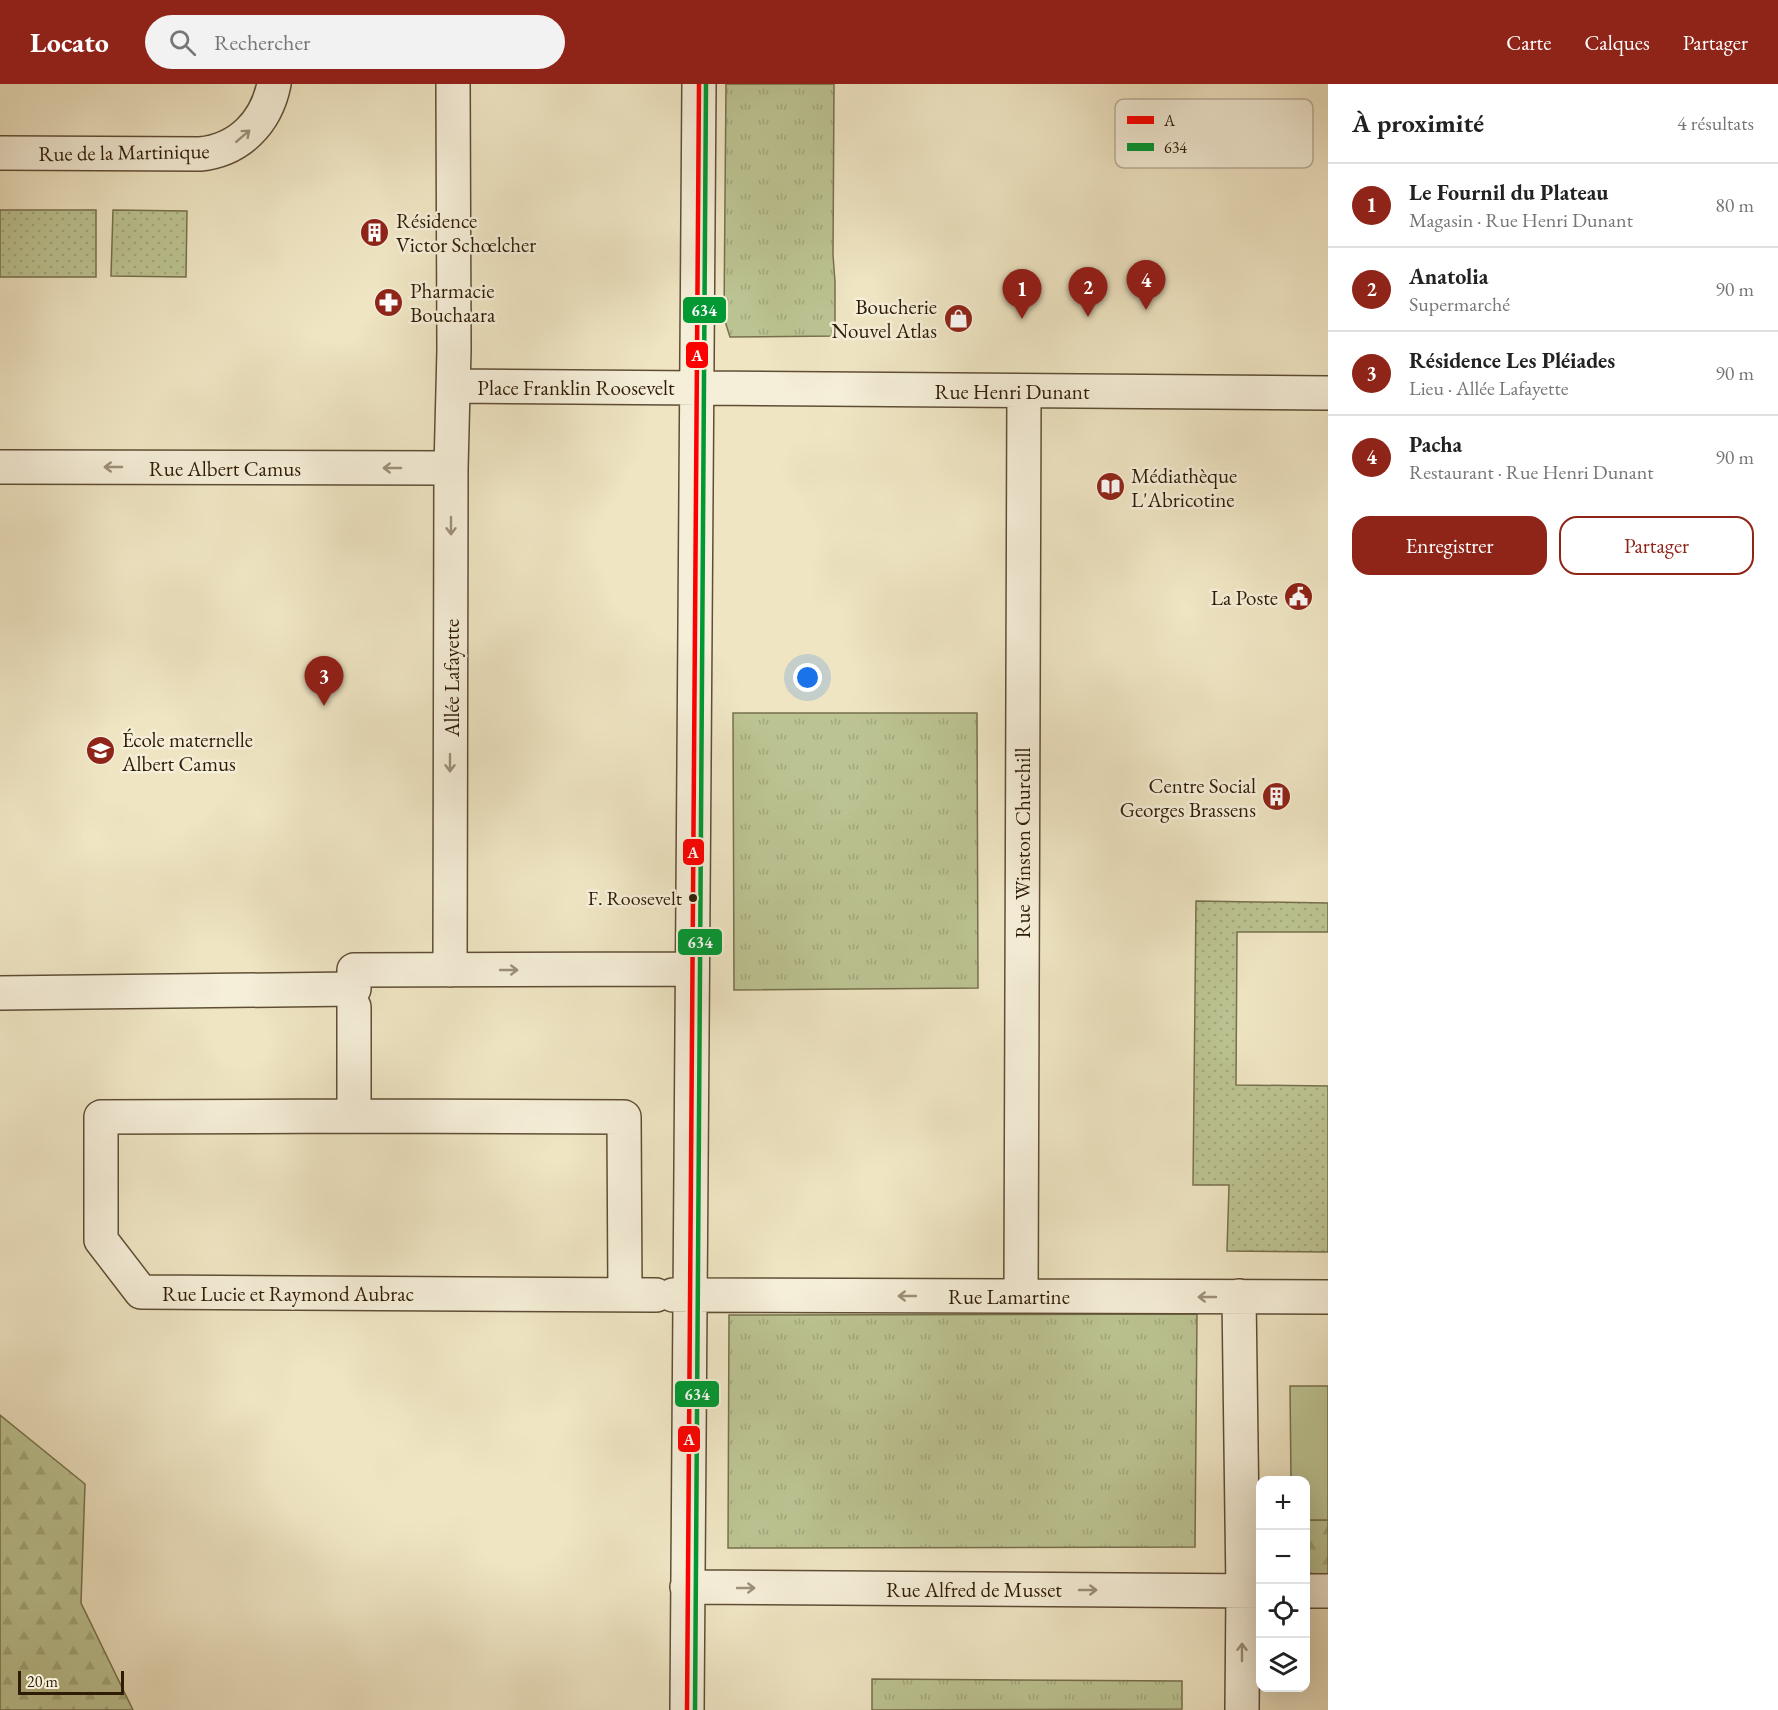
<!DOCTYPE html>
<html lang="fr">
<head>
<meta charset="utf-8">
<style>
  :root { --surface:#fff; --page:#f2f2f2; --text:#222; --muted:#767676; --line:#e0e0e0; --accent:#8f2418 }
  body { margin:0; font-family:"EB Garamond",serif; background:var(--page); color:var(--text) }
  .controls { position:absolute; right:18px; bottom:18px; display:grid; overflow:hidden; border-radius:12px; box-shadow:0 6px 24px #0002 }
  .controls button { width:54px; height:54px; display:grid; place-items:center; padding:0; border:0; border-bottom:2px solid var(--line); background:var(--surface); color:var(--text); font:30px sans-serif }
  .scale { position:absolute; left:18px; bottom:15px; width:106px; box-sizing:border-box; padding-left:6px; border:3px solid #2f1c06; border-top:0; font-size:16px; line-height:21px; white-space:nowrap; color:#2f1c06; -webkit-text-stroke:4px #f5eed8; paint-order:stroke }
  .you { position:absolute; left:808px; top:594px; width:21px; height:21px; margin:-15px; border:4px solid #fff; border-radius:50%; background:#1a73e8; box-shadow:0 0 0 9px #1a73e833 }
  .badge { display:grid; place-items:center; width:39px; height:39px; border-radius:50%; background:var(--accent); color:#fff; font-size:20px; font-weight:700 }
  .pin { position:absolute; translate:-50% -50px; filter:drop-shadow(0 2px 3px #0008) }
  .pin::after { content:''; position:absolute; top:32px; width:21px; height:18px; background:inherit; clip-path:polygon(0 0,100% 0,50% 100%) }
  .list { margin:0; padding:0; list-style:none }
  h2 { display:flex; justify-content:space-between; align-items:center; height:78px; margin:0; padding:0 24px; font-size:26px }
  h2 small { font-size:20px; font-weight:400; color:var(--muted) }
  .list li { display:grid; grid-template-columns:39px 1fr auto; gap:18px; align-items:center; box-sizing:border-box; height:84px; padding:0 24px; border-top:2px solid var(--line) }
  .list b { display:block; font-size:22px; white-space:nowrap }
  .list p { margin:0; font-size:20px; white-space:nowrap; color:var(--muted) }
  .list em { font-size:20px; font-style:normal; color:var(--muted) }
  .actions { display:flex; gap:12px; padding:18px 24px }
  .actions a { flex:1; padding:14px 0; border:2px solid var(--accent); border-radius:18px; text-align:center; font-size:21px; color:var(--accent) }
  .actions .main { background:var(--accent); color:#fff }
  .icon { flex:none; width:33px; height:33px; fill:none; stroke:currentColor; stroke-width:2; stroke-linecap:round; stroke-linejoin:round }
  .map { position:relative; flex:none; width:1328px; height:1626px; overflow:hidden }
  header { display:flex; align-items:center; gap:36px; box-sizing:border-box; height:84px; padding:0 30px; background:var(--accent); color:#fff }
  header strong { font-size:28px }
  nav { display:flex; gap:33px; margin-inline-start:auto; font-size:21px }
  .search { width:420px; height:54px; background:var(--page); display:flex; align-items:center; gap:15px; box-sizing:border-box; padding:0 21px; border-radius:33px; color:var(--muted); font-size:22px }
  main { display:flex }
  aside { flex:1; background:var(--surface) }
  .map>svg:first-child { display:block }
  .grass { fill:url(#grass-dots); stroke:#76704c; stroke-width:1.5 }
  .forest { fill:url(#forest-firs); stroke:#76704c; stroke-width:1.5 }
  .park { fill:url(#park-tufts); stroke:#76704c; stroke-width:1.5 }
  .garden { fill:#bcc392; stroke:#76704c; stroke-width:1.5 }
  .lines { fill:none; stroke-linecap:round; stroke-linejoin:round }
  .minor-casing { stroke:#5f4e35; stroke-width:36 }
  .minor { stroke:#f5eed8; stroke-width:33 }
  .bus-1-casing { stroke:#f5eed8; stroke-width:9 }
  .bus-2-casing { stroke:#f5eed8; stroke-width:9 }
  .bus-1 { stroke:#fe0000; stroke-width:4.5 }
  .bus-2 { stroke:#093; stroke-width:4.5 }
  .oneway { stroke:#9c907a }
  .bus-dot { fill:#2f1c06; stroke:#f5eed8; stroke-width:2 }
  .labels { text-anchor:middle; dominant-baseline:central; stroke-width:5; stroke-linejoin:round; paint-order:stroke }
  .bus-label { font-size:20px; fill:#2f1c06; stroke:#f5eed8; text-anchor:end }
  .street-label { font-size:21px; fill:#2f1c06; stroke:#f5eed8 }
  .poi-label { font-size:21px; fill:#2f1c06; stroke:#f5eed8; text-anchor:start }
  .key { fill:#f5eed8; stroke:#baaf99; stroke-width:1.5 }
  .key-label { font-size:16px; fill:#2f1c06 }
  .line-badge { stroke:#f5eed8; stroke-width:2 }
  .badge-label { font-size:16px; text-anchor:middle; font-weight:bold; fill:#fff }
</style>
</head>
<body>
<header>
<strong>Locato</strong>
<div class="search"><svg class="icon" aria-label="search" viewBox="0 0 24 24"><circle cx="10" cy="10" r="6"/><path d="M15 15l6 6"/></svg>Rechercher</div>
<nav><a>Carte</a><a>Calques</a><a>Partager</a></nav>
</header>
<main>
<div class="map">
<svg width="1328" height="1626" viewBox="0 0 1328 1626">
  <defs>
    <pattern id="grass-dots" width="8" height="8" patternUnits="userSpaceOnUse" patternTransform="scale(1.5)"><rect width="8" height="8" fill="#bcc392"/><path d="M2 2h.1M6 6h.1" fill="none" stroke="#a2a77c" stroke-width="1.8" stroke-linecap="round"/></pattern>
    <pattern id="forest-firs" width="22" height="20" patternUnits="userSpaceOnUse" patternTransform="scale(1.5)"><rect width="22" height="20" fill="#bcc392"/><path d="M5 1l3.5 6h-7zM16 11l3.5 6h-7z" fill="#a2a77c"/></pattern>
    <pattern id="park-tufts" width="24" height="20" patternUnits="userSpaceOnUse" patternTransform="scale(1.5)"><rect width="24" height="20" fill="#bcc392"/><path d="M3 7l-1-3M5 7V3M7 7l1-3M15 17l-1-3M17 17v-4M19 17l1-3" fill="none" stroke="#a2a77c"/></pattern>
  </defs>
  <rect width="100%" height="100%" fill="#efe5c3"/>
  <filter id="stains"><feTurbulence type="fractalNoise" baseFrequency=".00333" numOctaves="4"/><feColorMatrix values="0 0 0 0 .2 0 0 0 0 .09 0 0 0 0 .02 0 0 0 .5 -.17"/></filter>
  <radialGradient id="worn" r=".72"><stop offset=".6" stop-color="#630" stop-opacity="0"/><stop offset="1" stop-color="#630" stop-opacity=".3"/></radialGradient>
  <path class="grass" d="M 0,126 L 96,126 L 96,193 L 0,193 Z
    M 113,126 L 187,127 L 186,193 L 111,192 Z
    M 1196,817 L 1328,819 L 1328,848 L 1237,848 L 1236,1001 L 1328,1002 L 1328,1168 L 1227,1167 L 1229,1101 L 1193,1101 Z"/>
  <path class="forest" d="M 0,1331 L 85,1400 L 81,1519 L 133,1626 L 0,1626 Z
    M 1306,1436 L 1328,1436 L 1328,1492 L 1306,1492 Z"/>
  <path class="park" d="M 726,0 L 834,0 L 833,171 L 835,198 L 835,252 L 730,253 L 724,234 Z
    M 733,629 L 977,629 L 978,904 L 734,906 Z
    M 1197,1230 L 1195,1463 L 728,1464 L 729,1231 Z
    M 872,1595 L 1182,1597 L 1182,1625 L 872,1626 Z"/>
  <path class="garden" d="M 1290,1302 L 1328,1302 L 1328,1436 L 1306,1436 L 1306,1396 L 1291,1396 Z"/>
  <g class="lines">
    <defs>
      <path id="minor" d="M 0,69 L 200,70 C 239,66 266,39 274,0
        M 454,302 L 1328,309
        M 0,383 L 451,384
        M 450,886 L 451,384 L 454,266 L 453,0
        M 0,909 L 354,905 L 354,886 L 692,885
        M 354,923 L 354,1032 L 101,1033 L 101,1156 L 141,1208 L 656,1211
        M 354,1032 L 624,1033 L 625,1211
        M 673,1211 L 1328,1213
        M 1021,1212 L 1024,307
        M 1239,1212 L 1243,1507 L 1242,1626
        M 687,1503 L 1260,1507
        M 1306,1507 L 1328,1507
        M 687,1626 L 699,0"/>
    </defs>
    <use href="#minor" class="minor-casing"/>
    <use href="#minor" class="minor"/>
    <defs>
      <path id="bus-1" d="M 687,1626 L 699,0"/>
      <path id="bus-2" d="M 695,1626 L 706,0"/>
    </defs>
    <use href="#bus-1" class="bus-1-casing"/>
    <use href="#bus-2" class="bus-2-casing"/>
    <use href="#bus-1" class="bus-1"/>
    <use href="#bus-2" class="bus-2"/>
  </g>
  <defs><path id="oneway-shaft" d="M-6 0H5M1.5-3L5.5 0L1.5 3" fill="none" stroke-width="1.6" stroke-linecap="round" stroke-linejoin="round" transform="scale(1.5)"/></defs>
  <g class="oneway">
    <use href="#oneway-shaft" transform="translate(243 52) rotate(-41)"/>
    <use href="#oneway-shaft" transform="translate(113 383) rotate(-180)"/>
    <use href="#oneway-shaft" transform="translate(392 384) rotate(-180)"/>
    <use href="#oneway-shaft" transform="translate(451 442) rotate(90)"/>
    <use href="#oneway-shaft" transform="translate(450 679) rotate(90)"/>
    <use href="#oneway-shaft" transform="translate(509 886)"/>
    <use href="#oneway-shaft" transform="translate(907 1212) rotate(-180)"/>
    <use href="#oneway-shaft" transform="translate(1207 1213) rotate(180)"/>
    <use href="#oneway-shaft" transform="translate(746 1504)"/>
    <use href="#oneway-shaft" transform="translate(1088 1506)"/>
    <use href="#oneway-shaft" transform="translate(1242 1568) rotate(-90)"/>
  </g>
  <defs>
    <symbol id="building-disc" viewBox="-11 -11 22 22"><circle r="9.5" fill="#8f2418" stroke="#f5eed8"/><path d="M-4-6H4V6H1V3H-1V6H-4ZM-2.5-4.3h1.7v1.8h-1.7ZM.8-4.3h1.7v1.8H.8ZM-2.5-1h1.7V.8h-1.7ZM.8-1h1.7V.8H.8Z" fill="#fff"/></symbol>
    <symbol id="pharmacy-disc" viewBox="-11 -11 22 22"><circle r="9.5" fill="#8f2418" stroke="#f5eed8"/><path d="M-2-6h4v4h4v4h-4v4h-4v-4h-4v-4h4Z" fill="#fff"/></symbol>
    <symbol id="shop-disc" viewBox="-11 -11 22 22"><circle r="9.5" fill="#8f2418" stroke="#f5eed8"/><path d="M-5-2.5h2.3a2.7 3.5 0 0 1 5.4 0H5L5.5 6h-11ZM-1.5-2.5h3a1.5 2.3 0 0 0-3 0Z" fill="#fff"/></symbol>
    <symbol id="library-disc" viewBox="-11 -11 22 22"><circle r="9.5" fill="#8f2418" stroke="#f5eed8"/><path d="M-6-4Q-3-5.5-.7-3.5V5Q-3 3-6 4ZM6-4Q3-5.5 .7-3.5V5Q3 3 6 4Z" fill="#fff"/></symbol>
    <symbol id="civic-disc" viewBox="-11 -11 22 22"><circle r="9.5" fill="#8f2418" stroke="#f5eed8"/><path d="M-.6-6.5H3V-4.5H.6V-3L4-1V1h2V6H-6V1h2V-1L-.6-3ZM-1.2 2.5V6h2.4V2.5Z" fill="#fff"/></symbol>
    <symbol id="school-disc" viewBox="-11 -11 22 22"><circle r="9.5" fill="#8f2418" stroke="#f5eed8"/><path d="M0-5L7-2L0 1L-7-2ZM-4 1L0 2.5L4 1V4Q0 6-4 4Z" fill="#fff"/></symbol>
  </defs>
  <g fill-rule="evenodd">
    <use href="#building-disc" x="358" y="132" width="33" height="33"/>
    <use href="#pharmacy-disc" x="372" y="202" width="33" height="33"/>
    <use href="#shop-disc" x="942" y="218" width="33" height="33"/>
    <use href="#library-disc" x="1094" y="386" width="33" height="33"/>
    <use href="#civic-disc" x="1282" y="496" width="33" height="33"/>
    <use href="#school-disc" x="84" y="650" width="33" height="33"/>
    <use href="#building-disc" x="1260" y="696" width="33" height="33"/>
  </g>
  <circle class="bus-dot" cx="693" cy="814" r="5"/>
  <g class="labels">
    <g class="bus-label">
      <text x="682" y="814">F. Roosevelt</text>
    </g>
    <g class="street-label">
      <text transform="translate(124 68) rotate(-1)">Rue de la Martinique</text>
      <text x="576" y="303">Place Franklin Roosevelt</text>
      <text x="1012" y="307">Rue Henri Dunant</text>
      <text x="225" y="384">Rue Albert Camus</text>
      <text transform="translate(451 594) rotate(-90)">Allée Lafayette</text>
      <text transform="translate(1022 759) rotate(-90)">Rue Winston Churchill</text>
      <text x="288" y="1209">Rue Lucie et Raymond Aubrac</text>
      <text x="1009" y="1212">Rue Lamartine</text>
      <text x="974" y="1505">Rue Alfred de Musset</text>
    </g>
    <g class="poi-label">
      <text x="396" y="136">Résidence<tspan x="396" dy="24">Victor Schœlcher</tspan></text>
      <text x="410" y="206">Pharmacie<tspan x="410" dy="24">Bouchaara</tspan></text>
      <text x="937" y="222" text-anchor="end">Boucherie<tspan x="937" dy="24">Nouvel Atlas</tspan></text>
      <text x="1131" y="391">Médiathèque<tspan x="1131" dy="24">L'Abricotine</tspan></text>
      <text x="1278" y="513" text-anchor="end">La Poste</text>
      <text x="122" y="655">École maternelle<tspan x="122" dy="24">Albert Camus</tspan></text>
      <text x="1256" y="701" text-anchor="end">Centre Social<tspan x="1256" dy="24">Georges Brassens</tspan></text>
    </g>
  </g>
  <rect x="1115" y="15" width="198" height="69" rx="9" class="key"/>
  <rect x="1127" y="32" width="27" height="8" fill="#fe0000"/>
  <rect x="1127" y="59" width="27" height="8" fill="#093"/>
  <g class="key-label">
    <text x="1164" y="42">A</text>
    <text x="1164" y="69">634</text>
  </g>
  <g class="line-badge">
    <rect x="682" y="212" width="45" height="28" rx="6" fill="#093"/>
    <rect x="685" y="257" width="24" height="28" rx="6" fill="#fe0000"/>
    <rect x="682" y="754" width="23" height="28" rx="6" fill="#fe0000"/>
    <rect x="677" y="844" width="46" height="28" rx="6" fill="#093"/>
    <rect x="674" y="1296" width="46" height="28" rx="6" fill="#093"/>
    <rect x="677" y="1341" width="24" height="28" rx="6" fill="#fe0000"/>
  </g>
  <g class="badge-label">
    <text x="704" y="232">634</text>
    <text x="697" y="277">A</text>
    <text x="693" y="774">A</text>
    <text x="700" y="864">634</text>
    <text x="697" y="1316">634</text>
    <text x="689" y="1361">A</text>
  </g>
  <rect width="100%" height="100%" filter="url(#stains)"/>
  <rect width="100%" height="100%" fill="url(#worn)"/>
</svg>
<div class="controls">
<button>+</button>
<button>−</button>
<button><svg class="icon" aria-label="locate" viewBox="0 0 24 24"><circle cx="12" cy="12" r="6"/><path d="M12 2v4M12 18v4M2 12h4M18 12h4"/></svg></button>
<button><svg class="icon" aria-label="layers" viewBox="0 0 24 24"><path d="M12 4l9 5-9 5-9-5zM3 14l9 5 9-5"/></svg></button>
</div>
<div class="scale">20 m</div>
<div class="you"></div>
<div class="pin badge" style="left:1022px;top:235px">1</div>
<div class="pin badge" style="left:1088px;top:233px">2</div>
<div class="pin badge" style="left:324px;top:622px">3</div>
<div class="pin badge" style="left:1146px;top:226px">4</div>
</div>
<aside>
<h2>À proximité<small>4 résultats</small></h2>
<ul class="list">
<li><span class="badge">1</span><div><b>Le Fournil du Plateau</b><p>Magasin · Rue Henri Dunant</p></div><em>80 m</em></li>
<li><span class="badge">2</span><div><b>Anatolia</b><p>Supermarché</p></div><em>90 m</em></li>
<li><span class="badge">3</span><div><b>Résidence Les Pléiades</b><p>Lieu · Allée Lafayette</p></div><em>90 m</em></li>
<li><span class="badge">4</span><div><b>Pacha</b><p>Restaurant · Rue Henri Dunant</p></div><em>90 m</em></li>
</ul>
<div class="actions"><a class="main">Enregistrer</a><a>Partager</a></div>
</aside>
</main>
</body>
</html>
